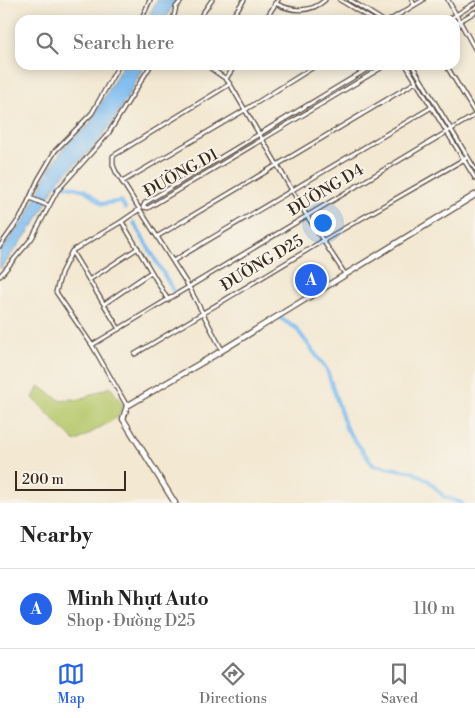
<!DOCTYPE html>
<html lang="en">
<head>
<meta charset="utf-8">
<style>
  :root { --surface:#fff; --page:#f2f2f2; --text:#222; --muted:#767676; --line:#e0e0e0; --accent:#2563eb }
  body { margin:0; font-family:"Libre Bodoni",serif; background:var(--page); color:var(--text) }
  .scale { position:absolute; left:15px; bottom:12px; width:111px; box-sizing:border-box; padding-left:5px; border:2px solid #3b2a1e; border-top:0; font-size:14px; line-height:18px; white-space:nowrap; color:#3b2a1e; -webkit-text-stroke:4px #f7f3e8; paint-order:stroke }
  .you { position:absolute; left:322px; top:222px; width:18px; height:18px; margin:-12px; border:4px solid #fff; border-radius:50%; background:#1a73e8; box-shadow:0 0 0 8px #1a73e833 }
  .badge { display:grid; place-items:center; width:32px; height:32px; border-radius:50%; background:var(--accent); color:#fff; font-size:16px; font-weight:700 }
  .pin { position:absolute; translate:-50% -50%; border:2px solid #fff; box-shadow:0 1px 5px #0006 }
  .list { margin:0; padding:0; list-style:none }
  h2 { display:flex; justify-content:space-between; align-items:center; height:65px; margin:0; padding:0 20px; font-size:21px }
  h2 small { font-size:16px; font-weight:400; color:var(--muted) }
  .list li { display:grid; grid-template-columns:32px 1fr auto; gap:15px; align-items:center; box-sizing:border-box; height:80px; padding:0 20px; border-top:1px solid var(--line) }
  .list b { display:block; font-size:19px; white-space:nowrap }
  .list p { margin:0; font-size:16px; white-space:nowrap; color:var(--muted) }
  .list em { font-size:16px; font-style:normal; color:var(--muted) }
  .icon { flex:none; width:28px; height:28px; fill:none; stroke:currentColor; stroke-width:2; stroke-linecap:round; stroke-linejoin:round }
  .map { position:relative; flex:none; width:475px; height:503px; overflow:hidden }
  .search { position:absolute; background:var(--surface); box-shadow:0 2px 12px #0003; left:15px; right:15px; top:15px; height:55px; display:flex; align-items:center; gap:12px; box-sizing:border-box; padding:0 18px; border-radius:15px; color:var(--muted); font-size:19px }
  .sheet { height:145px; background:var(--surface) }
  nav { display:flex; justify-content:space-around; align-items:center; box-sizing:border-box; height:70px; border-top:1px solid var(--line); background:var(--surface); font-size:14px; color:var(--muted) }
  nav a { display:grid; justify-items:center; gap:2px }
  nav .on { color:var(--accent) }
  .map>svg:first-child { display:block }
  .green { fill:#b5c86b; stroke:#787944 }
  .water { fill:#7dbcf1; stroke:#5c7388 }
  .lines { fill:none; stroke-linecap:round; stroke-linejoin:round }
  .canal { stroke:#7dbcf1; stroke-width:4 }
  .street-casing { stroke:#574639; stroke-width:5.5 }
  .secondary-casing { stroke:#574639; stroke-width:7 }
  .street { stroke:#fff; stroke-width:3 }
  .secondary { stroke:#fff; stroke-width:4.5 }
  .labels { text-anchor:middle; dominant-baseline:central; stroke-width:4; stroke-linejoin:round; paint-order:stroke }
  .street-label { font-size:16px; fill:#3b2a1e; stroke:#f7f3e8 }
</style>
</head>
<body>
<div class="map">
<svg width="475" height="503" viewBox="0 0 475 503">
  <rect width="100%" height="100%" fill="#f7f3e8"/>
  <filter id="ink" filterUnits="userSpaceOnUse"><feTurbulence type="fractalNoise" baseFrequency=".02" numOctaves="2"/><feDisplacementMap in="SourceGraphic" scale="10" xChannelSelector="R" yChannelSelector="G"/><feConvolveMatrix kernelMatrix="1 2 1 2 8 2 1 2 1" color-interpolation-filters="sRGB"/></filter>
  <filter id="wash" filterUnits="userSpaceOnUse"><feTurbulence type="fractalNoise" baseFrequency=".0096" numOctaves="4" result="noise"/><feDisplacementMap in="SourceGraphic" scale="20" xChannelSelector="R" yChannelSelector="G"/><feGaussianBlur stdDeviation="1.12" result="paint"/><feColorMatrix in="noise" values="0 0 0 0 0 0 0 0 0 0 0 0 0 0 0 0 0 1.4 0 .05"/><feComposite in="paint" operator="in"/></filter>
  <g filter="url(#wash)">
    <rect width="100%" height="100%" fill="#f3e8d2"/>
    <path class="green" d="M 39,386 L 61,401 L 71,399 L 78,400 L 110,387 L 123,405 L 118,417 L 75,442 L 33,398 Z"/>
    <path class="water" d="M 157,0 L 177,0 L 170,10 L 166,20 L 147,20 Z
      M 123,65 L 144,65 L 126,100 L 112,123 L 93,148 L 58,180 L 36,222 L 0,269 L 0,251 L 26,218 L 50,168 L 67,144 L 89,125 Z"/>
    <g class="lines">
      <path class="canal" d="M 52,182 L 85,190 L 102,204 L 121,201 L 125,208
        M 134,223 L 173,290
        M 280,318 L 296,328 L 327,370 L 346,428 L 373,465 L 413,472 L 429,481 L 443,496 L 462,503"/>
    </g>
  </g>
  <g filter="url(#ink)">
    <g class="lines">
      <defs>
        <path id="street" d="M 340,0 L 373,20
          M 350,0 L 382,20
          M 412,0 L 414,5
          M 448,0 L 475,49
          M 275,3 C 292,12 311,13 325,0
          M 141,20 L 150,0
          M 173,20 L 176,7 L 182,0
          M 198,20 L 212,0
          M 230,20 L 244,0
          M 265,20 L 278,0
          M 390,20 L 423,0
          M 448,20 L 475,3
          M 455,24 L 475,12
          M 206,65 L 226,79 L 230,84 L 307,216 L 345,274
          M 374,65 L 145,203 L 143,207 L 148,208 L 386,65
          M 406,65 L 475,178
          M 412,65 L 475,169
          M 446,65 L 475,113
          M 226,79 L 235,65
          M 122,182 L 245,110 L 317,65
          M 30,198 L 49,206
          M 122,222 L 168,300
          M 158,236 L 416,82
          M 0,246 L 22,215 L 38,180 L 55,151 L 92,113 L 119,65
          M 72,252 L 119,329
          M 173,261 L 432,107
          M 0,276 L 32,238 L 57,191 L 108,134 L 151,65
          M 89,280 L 138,248
          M 104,304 L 151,272
          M 92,345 L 475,115
          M 222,350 L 189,287 L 116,172 L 113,165 L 113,156 L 230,84
          M 135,354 L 324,240 L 468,157
          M 127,406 L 92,345 L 56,292 L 61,273 L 72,251 L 121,222 L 140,209"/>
        <path id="secondary" d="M 175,503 L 123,419 L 127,406 L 213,356 L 475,195"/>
      </defs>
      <use href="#street" class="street-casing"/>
      <use href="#secondary" class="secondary-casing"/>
      <use href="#street" class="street"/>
      <use href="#secondary" class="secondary"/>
    </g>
  </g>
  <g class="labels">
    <g class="street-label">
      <text transform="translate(181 173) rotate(-29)">ĐƯỜNG D1</text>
      <text transform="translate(326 190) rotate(-31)">ĐƯỜNG D4</text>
      <text transform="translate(262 263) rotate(-31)">ĐƯỜNG D25</text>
    </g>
  </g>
</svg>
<div class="scale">200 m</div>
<div class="you"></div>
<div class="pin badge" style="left:311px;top:280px">A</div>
<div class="search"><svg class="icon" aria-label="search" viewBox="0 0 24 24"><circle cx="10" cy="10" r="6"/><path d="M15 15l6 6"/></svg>Search here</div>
</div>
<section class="sheet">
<h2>Nearby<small></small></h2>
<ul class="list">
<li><span class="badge">A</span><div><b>Minh Nhựt Auto</b><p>Shop · Đường D25</p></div><em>110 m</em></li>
</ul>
</section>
<nav>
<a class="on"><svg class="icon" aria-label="map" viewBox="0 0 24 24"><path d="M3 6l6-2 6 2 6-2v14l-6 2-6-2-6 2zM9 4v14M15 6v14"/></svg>Map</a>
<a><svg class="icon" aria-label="directions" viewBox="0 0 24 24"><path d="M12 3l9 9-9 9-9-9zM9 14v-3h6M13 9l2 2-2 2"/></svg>Directions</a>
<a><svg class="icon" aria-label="saved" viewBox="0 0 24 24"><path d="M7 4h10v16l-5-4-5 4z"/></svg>Saved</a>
</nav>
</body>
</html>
